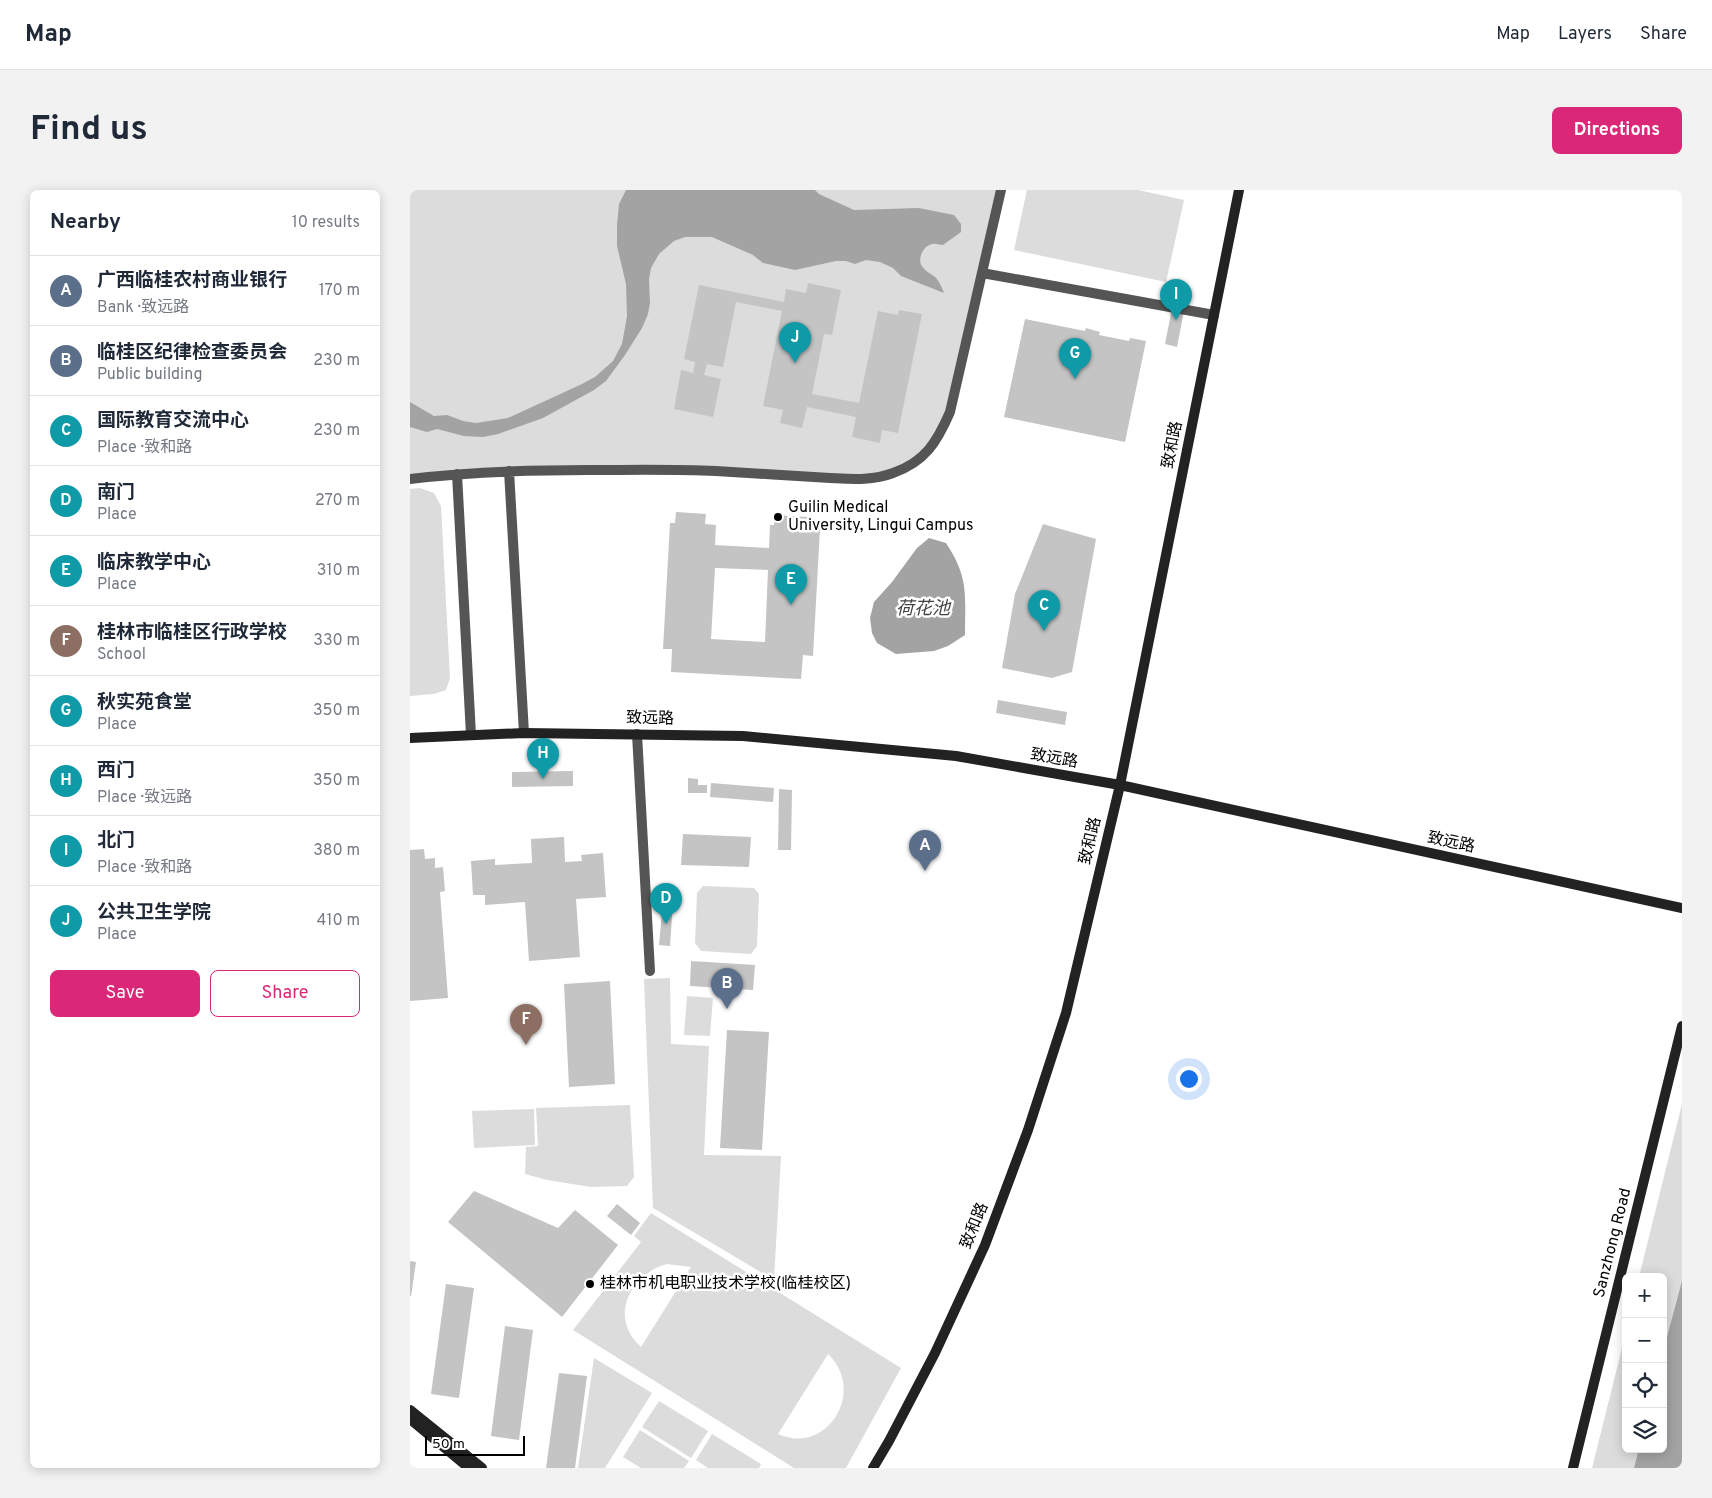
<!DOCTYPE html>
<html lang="en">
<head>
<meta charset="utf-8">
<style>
  :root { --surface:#fff; --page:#f2f2f3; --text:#1f2937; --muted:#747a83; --line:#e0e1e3; --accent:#db2777 }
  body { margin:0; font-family:Overpass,"Noto Sans SC",sans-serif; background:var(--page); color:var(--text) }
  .controls { position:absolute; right:15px; bottom:15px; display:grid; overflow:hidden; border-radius:8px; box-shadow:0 2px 12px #0003 }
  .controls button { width:45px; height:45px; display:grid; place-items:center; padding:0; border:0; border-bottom:1px solid var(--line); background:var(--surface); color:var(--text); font:25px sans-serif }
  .scale { position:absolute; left:15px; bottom:12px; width:100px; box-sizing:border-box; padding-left:5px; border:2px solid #000; border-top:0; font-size:14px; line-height:18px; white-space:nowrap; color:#000; -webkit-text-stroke:4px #fff; paint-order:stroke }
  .you { position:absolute; left:778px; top:888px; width:18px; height:18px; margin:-12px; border:4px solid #fff; border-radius:50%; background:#1a73e8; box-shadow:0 0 0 8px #1a73e833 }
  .badge { display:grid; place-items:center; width:32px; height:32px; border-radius:50%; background:var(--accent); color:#fff; font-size:16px; font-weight:700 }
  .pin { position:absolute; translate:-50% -41px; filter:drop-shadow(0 1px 2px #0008) }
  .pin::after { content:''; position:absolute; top:26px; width:18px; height:15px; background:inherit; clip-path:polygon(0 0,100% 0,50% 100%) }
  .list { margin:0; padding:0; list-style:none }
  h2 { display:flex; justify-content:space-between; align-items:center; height:65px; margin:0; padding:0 20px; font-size:21px }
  h2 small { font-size:16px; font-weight:400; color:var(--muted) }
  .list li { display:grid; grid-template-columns:32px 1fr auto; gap:15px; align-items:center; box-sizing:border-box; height:70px; padding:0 20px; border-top:1px solid var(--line) }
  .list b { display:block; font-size:19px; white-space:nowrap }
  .list p { margin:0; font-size:16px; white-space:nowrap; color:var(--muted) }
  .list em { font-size:16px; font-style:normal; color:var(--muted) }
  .actions { display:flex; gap:10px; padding:15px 20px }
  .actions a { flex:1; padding:11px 0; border:1px solid var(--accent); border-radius:8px; text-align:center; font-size:18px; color:var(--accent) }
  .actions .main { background:var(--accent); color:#fff }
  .icon { flex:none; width:28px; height:28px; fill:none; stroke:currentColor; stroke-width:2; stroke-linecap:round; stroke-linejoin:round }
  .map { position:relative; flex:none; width:1272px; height:1278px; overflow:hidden; border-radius:8px }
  header { display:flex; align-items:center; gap:30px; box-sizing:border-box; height:70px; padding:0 25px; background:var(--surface); border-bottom:1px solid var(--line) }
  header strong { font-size:24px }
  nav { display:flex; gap:28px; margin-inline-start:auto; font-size:18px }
  .intro { display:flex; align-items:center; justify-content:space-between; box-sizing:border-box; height:120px; padding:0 30px }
  h1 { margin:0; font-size:35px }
  .button { padding:12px 22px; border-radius:8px; background:var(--accent); color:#fff; font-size:18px; font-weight:700 }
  main { display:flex; gap:30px; padding:0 30px }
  aside { flex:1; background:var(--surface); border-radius:8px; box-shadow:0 2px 12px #0003 }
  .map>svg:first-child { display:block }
  .green { fill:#dcdcdc; fill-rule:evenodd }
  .water { fill:#a3a3a3 }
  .building { fill:#c4c4c4; fill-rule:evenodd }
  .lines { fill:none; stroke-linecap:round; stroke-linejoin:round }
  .street { stroke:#555; stroke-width:10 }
  .secondary { stroke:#222; stroke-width:10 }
  .poi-dot { fill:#000; stroke:#fff; stroke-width:2 }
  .labels { text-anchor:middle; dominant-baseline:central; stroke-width:5; stroke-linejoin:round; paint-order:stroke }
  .street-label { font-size:16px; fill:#000; stroke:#fff }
  .poi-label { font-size:16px; fill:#000; stroke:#fff; text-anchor:start }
  .water-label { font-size:18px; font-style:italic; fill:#444; stroke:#fff }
</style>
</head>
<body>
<header>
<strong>Map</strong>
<nav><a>Map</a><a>Layers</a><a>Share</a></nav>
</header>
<div class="intro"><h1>Find us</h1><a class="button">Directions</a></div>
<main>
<aside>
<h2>Nearby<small>10 results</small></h2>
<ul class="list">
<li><span class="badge" style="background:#5c6f8a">A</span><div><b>广西临桂农村商业银行</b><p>Bank · 致远路</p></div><em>170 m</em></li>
<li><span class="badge" style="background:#5c6f8a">B</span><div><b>临桂区纪律检查委员会</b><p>Public building</p></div><em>230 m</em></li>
<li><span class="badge" style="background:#0f9aa8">C</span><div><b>国际教育交流中心</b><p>Place · 致和路</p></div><em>230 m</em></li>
<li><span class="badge" style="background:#0f9aa8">D</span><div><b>南门</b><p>Place</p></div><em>270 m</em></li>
<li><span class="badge" style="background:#0f9aa8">E</span><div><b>临床教学中心</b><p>Place</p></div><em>310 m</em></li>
<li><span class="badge" style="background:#8d6e63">F</span><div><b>桂林市临桂区行政学校</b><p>School</p></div><em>330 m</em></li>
<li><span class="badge" style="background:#0f9aa8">G</span><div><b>秋实苑食堂</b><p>Place</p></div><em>350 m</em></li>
<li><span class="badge" style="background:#0f9aa8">H</span><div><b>西门</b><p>Place · 致远路</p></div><em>350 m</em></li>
<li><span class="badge" style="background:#0f9aa8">I</span><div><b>北门</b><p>Place · 致和路</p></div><em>380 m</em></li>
<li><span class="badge" style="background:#0f9aa8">J</span><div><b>公共卫生学院</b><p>Place</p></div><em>410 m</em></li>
</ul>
<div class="actions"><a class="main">Save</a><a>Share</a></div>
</aside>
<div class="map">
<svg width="1272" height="1278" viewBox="0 0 1272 1278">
  <rect width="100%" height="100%" fill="#fff"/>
  <path class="green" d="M 0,0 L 591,0 L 544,205 L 514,266 L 465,289 L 263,280 L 0,289 Z
    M 617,0 L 728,0 L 774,10 L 756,92 L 604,60 Z
    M 10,298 L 24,303 L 31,316 L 40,488 L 36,500 L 24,504 L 0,506 L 0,299 Z
    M 293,696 L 344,698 L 349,704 L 347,756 L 341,764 L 291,761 L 285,753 L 287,703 Z
    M 260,788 L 261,854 L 299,856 L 294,965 L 371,966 L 364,1090 L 243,1018 L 234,789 Z
    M 277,806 L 303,808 L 300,846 L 274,845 Z
    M 1272,914 L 1272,1278 L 1182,1278 L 1216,1142 L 1216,1259 L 1253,1259 L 1253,1087 L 1229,1087 Z
    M 220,915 L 224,987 L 217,996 L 181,997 L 137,990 L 115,984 L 116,957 L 128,956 L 126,918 Z
    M 124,919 L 125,955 L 64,958 L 62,921 Z
    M 241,1023 L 491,1178 L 436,1278 L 384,1278 L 163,1140 L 231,1052 L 224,1046 ZM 257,1074 L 281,1077 L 231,1157 C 198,1128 220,1084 257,1074 ZM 418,1164 C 457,1201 417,1266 368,1244 Z
    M 184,1168 L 242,1203 L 195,1278 L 168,1278 Z
    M 249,1211 L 298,1241 L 281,1268 L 232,1237 Z
    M 230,1240 L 279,1271 L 274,1278 L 231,1278 L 213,1267 Z
    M 302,1244 L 351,1274 L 349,1278 L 298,1278 L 286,1270 Z"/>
  <path class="water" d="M 216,0 L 405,0 L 409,4 L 444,20 L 509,18 L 544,25 L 551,34 L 551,42 L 533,55 C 530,55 525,53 522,54 C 513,56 507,69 512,76 C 516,83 523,84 527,89 C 530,93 532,98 534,103 L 491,86 L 483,78 L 470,72 L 456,70 L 445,74 L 436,71 L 426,71 L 385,80 L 353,73 L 343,65 L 302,47 L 275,47 L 264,51 L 249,64 L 241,78 L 239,89 L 240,113 L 238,124 L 232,138 L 215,165 L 196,191 L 184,200 L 133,228 L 88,244 L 73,247 L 54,246 L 27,239 L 17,242 L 0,237 L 0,212 L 24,226 L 37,225 L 53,231 L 66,233 L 98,228 L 172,194 L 185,187 L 203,171 L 212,154 L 217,126 L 216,94 L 207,56 L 207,35 L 209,14 Z
    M 519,348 L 536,353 C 559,388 555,404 555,445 L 538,456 L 524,461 L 486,464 L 467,453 L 462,443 L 460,428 L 464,412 L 482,392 L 507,358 Z
    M 1272,1091 L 1272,1278 L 1224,1278 L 1229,1259 L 1253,1259 L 1253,1162 Z"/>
  <path class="building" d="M 398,93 L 431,100 L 422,145 L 414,144 L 402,204 L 449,213 L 468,121 L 488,125 L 489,120 L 512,124 L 488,243 L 472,240 L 470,253 L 442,247 L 446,227 L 397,217 L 392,238 L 370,233 L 373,220 L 353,216 L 372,121 L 326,112 L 313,177 L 297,174 L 294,185 L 311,189 L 303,227 L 264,219 L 271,180 L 283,183 L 285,172 L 274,169 L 289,95 L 374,112 L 376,99 L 396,103 Z
    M 765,103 L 777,106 L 767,157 L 755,154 Z
    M 615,129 L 675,141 L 676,138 L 690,142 L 689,145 L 719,151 L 720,148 L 736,151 L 715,252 L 594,227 Z
    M 266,322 L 296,324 L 295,334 L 306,335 L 305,355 L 359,358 L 360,335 L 364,335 L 365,325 L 398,327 L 397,338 L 410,339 L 403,466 L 393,465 L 391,489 L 261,482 L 262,459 L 253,459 L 260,333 L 265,333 ZM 305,378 L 358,380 L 355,452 L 301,449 Z
    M 633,334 L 686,349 L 662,482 L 642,488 L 592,478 L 605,404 Z
    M 588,510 L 657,522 L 655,535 L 586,523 Z
    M 163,581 L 163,596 L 102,597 L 102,582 Z
    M 278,588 L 288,589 L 288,595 L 297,595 L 297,603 L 278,603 Z
    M 301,593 L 364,598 L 363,612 L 300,607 Z
    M 369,599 L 382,600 L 381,660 L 368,660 Z
    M 273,644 L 341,647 L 339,677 L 271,675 Z
    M 154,647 L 155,672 L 172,671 L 171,665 L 193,663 L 196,707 L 166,709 L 170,767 L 119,771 L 115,712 L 75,715 L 75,705 L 63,705 L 61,671 L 85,669 L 85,675 L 122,673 L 121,649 Z
    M 14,659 L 15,669 L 25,668 L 25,678 L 33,677 L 35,701 L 30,702 L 38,808 L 0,811 L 0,660 Z
    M 253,712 L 263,713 L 260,756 L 249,755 Z
    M 281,771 L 345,775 L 343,800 L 280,796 Z
    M 200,791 L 205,894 L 159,897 L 154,794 Z
    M 317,840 L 359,842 L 352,960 L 310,958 Z
    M 64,1001 L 148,1038 L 165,1020 L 208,1055 L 152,1127 L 38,1032 Z
    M 207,1014 L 230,1033 L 221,1045 L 197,1026 Z
    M 0,1071 L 6,1072 L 1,1106 L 0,1106 Z
    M 36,1094 L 64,1098 L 49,1208 L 21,1204 Z
    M 95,1136 L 123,1140 L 109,1250 L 81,1246 Z
    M 149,1183 L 177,1186 L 165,1278 L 136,1278 Z"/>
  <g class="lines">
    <path class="street" d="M 572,83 L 804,125
      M 99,281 L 114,543
      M 47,284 L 61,545
      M 0,289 C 59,282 118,280 178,280 C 220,280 263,279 306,281 C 344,283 382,286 420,288 C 441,289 462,291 483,283 C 515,272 527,252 540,222 L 591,0
      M 227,544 L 240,781"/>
    <path class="secondary" d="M 0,548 L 114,543 L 333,546 L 546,566 L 710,595 L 1272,718
      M 0,1220 L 72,1278
      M 0,1229 L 59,1278
      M 463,1278 L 479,1251 L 525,1163 L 575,1055 L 618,940 L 656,823 L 710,595 L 829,0
      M 1163,1278 L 1272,836"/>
  </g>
  <g class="poi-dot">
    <circle cx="368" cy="327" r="5"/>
    <circle cx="180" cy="1094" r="5"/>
  </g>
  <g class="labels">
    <g class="street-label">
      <text transform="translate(763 255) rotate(-79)">致和路</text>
      <text transform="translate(240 529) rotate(1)">致远路</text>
      <text transform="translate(644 569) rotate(10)">致远路</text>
      <text transform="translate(681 651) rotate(-77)">致和路</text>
      <text transform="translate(1041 653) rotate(12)">致远路</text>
      <text transform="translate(565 1036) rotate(-68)">致和路</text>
      <text transform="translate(1203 1053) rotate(-76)">Sanzhong Road</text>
    </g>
    <g class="poi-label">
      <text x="378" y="318">Guilin Medical<tspan x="378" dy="18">University, Lingui Campus</tspan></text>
      <text x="190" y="1094">桂林市机电职业技术学校(临桂校区)</text>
    </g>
    <g class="water-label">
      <text x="513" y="419">荷花池</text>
    </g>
  </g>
</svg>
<div class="controls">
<button>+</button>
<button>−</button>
<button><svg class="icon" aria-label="locate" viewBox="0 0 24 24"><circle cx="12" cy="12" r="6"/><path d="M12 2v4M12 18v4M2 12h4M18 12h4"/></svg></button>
<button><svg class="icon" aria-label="layers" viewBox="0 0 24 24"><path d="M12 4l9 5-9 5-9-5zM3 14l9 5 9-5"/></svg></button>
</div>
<div class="scale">50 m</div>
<div class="you"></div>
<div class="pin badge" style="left:515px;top:681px;background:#5c6f8a">A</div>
<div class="pin badge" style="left:317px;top:819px;background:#5c6f8a">B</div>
<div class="pin badge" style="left:634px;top:441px;background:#0f9aa8">C</div>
<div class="pin badge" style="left:256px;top:734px;background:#0f9aa8">D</div>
<div class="pin badge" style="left:381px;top:415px;background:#0f9aa8">E</div>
<div class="pin badge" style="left:116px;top:855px;background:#8d6e63">F</div>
<div class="pin badge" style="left:665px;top:189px;background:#0f9aa8">G</div>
<div class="pin badge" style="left:133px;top:589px;background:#0f9aa8">H</div>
<div class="pin badge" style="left:766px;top:130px;background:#0f9aa8">I</div>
<div class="pin badge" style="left:385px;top:173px;background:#0f9aa8">J</div>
</div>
</main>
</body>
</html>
